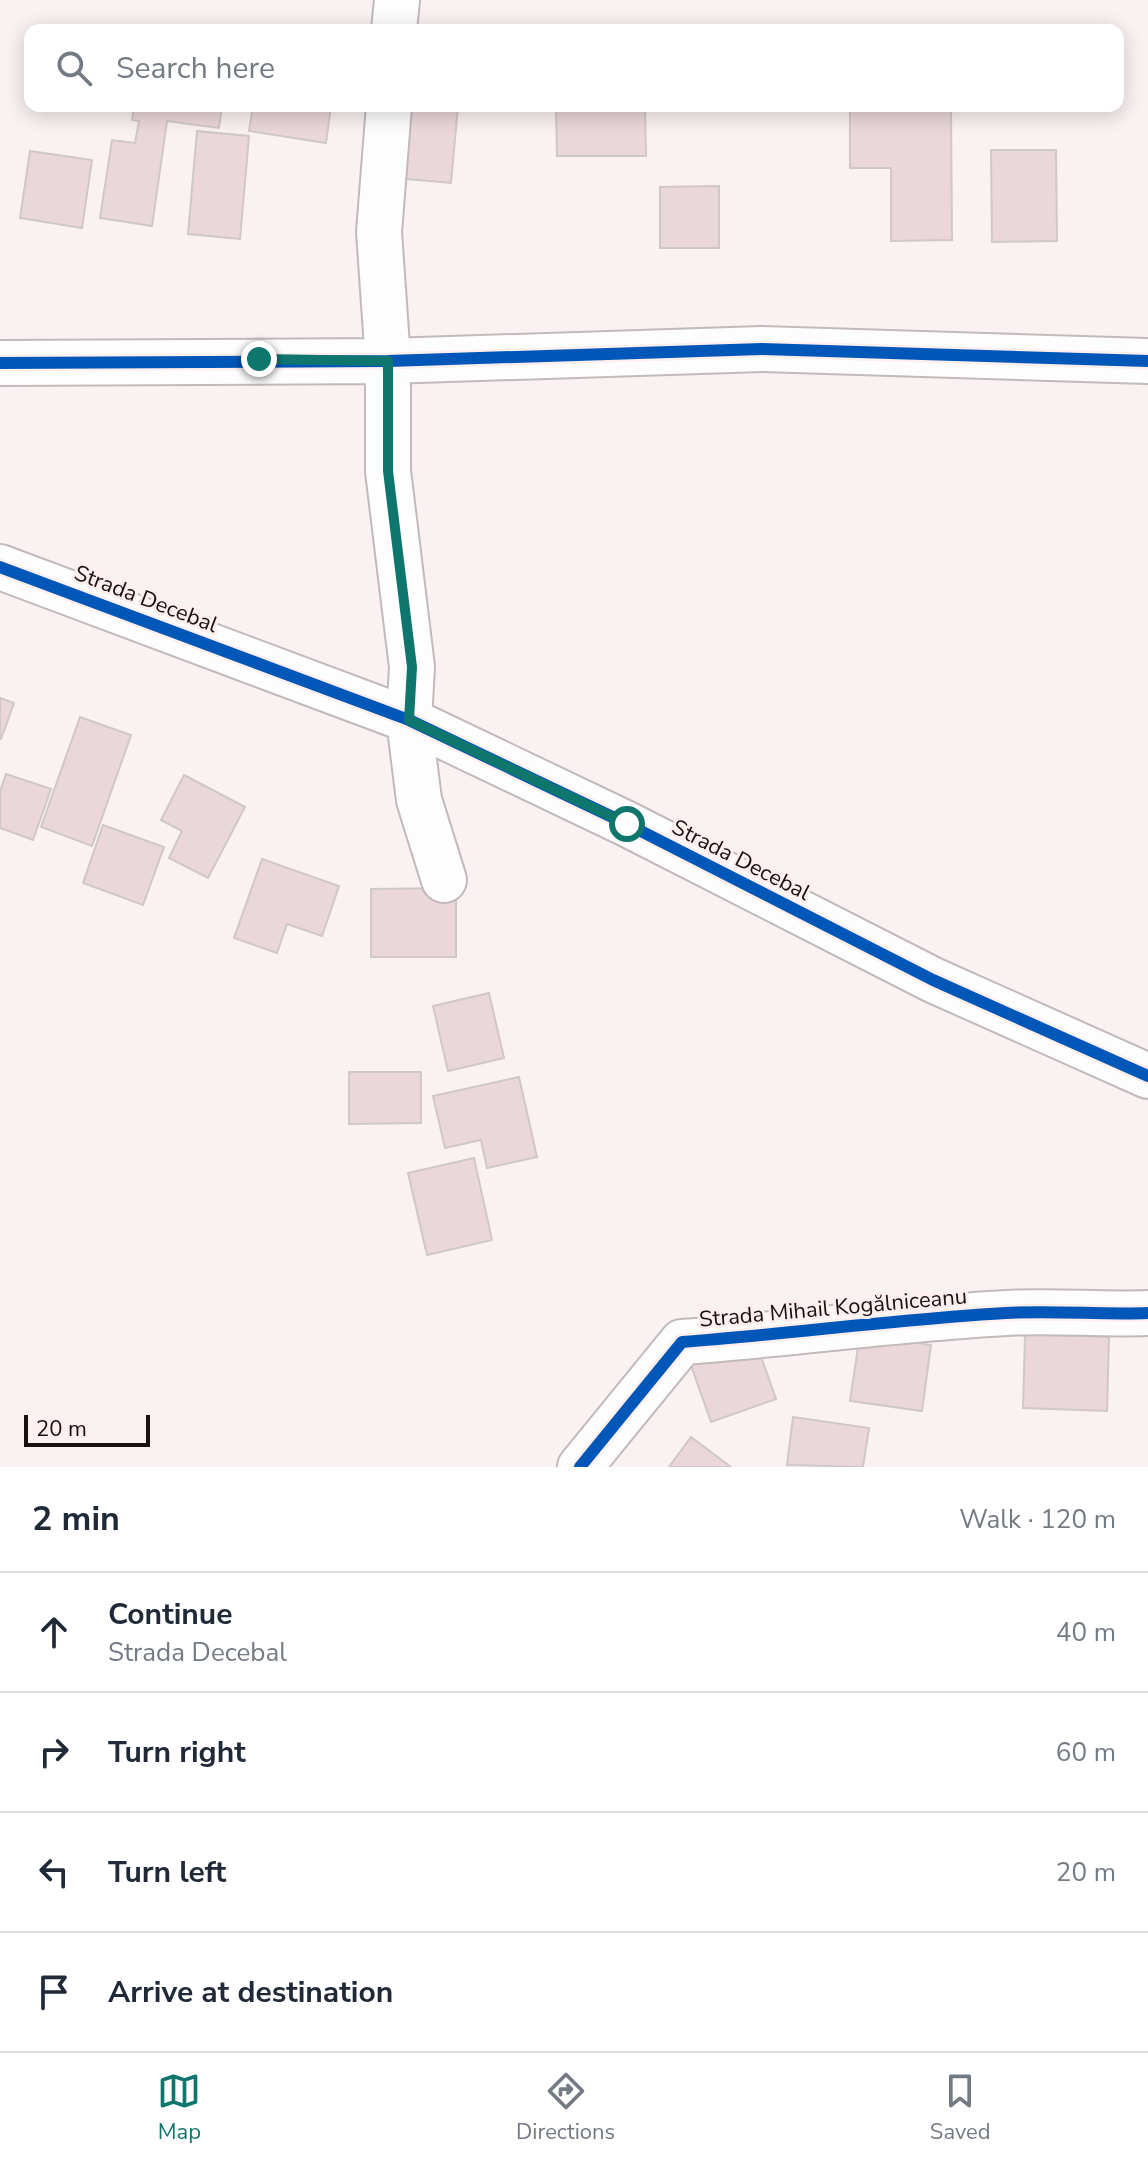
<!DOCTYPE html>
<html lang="en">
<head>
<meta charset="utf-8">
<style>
  :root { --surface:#fff; --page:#f2f2f3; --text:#1f2937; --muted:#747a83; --line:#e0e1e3; --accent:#0f766e }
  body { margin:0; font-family:"Nunito Sans",sans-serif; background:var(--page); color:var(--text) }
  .scale { position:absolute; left:24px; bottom:20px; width:126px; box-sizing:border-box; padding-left:8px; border:4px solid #181110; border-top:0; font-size:22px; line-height:28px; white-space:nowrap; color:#181110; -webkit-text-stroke:6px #fdefee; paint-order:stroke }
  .stop { position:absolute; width:24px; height:24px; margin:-18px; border:6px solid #0f766e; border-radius:50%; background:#fff }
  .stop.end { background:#0f766e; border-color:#fff; box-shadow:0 2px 8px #0008 }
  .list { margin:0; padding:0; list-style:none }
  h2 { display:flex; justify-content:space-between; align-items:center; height:104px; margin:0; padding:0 32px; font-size:34px }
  h2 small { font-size:26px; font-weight:400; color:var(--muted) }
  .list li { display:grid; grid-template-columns:52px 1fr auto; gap:24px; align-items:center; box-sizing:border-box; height:120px; padding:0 32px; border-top:2px solid var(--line) }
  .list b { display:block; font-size:30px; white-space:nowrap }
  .list p { margin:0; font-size:26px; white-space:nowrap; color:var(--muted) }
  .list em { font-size:26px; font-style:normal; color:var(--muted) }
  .icon { flex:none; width:44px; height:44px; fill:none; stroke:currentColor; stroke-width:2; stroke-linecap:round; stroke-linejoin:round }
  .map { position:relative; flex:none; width:1148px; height:1467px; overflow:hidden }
  .search { position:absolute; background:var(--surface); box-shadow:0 4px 20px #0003; left:24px; right:24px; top:24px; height:88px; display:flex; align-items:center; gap:20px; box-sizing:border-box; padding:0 28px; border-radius:16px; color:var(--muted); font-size:30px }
  .sheet { height:584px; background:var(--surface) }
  nav { display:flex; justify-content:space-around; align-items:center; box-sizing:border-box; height:112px; border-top:2px solid var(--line); background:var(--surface); font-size:22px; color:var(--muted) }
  nav a { display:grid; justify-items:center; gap:4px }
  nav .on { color:var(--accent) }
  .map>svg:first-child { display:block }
  .building { fill:#ebd6da; stroke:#cfc8c8; stroke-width:2 }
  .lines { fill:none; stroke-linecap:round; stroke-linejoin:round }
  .minor-casing { stroke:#c2baba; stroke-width:48 }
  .minor { stroke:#fefdfd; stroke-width:44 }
  .cycleway-casing { stroke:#fdefee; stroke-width:17 }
  .cycleway { stroke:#0057b8; stroke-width:12 }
  .route { stroke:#0f766e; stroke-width:10 }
  .labels { text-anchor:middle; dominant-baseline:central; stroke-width:6; stroke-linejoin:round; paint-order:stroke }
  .street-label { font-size:22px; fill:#181110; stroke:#fdefee }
</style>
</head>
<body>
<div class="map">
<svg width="1148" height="1467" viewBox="0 0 1148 1467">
  <rect width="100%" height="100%" fill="#faf2f2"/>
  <path class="building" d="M 134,106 L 222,106 L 219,128 L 167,121 L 152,226 L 100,218 L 112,140 L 135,143 L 139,121 L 132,120 Z
    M 253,106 L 331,106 L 326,143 L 249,131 Z
    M 391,106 L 458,106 L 451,183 L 384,177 Z
    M 556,106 L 645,106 L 646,156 L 557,156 Z
    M 850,106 L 951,106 L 952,240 L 891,241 L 891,168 L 850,168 Z
    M 197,131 L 249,136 L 240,239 L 188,234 Z
    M 991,150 L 1056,150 L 1057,241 L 992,242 Z
    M 30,151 L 92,160 L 82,228 L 20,218 Z
    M 719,186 L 719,248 L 660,248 L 660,187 Z
    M 0,698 L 14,703 L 1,739 L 0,739 Z
    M 80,717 L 131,735 L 92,846 L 41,827 Z
    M 6,774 L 51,789 L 33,840 L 0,828 L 0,792 Z
    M 184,775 L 245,807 L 208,878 L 169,858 L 182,831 L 161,820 Z
    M 103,825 L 164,847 L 143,905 L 83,883 Z
    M 262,859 L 339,886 L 322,936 L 287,924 L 277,953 L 234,938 Z
    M 456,888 L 456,957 L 371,957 L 371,889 Z
    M 489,993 L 504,1058 L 448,1071 L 433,1006 Z
    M 349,1072 L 421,1072 L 421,1123 L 349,1124 Z
    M 519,1077 L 537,1157 L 487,1168 L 481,1140 L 445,1148 L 433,1096 Z
    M 474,1158 L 492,1240 L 427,1255 L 408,1173 Z
    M 753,1334 L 776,1399 L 711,1422 L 688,1357 Z
    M 860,1334 L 931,1345 L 922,1411 L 850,1401 Z
    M 1025,1334 L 1109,1337 L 1107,1411 L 1023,1408 Z
    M 793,1417 L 869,1428 L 863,1467 L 787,1465 Z
    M 691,1437 L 731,1467 L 669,1467 Z"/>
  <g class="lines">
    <defs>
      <path id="minor" d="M 394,30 L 397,0
        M 389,106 L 379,232 L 388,361 L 388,471 L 412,667 L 409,720 L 419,800 L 444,880
        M 0,363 L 388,361 L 762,349 L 1148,361
        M 0,567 L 409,720 L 627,824 L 933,980 L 1148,1076
        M 580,1467 L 682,1342 C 790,1334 898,1319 1006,1313 C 1053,1310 1101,1315 1148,1313"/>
    </defs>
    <use href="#minor" class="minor-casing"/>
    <use href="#minor" class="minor"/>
    <defs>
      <path id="cycleway" d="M 0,363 L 388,361 L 762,349 L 1148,361
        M 0,567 L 409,720 L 627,824 L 933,980 L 1148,1076
        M 580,1467 L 682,1342 C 790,1334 898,1319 1006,1313 C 1053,1310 1101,1315 1148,1313"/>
    </defs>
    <use href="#cycleway" class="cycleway-casing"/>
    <use href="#cycleway" class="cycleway"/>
  </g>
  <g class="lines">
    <path class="route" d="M 259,359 L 388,361 L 388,471 L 412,667 L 409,720 L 627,824"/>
  </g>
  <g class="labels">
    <g class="street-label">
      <text transform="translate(146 599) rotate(21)">Strada Decebal</text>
      <text transform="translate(741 860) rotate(27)">Strada Decebal</text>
      <text transform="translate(833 1308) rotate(-5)">Strada Mihail Kogălniceanu</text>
    </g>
  </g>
</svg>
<div class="scale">20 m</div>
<div class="stop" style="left:627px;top:824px"></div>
<div class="stop end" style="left:259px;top:359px"></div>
<div class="search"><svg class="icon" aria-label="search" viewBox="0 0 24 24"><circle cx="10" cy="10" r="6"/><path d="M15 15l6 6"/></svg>Search here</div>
</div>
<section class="sheet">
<h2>2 min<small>Walk · 120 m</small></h2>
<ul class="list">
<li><svg class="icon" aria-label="ahead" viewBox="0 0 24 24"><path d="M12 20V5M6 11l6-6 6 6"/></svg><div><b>Continue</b><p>Strada Decebal</p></div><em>40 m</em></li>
<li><svg class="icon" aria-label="right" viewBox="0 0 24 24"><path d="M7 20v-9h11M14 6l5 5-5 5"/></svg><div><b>Turn right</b></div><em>60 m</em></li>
<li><svg class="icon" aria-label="left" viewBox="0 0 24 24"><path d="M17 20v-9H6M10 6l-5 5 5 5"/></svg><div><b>Turn left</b></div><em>20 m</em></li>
<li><svg class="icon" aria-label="arrive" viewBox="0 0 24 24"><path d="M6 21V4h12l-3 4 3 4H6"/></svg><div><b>Arrive at destination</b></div></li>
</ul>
</section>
<nav>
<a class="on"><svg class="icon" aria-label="map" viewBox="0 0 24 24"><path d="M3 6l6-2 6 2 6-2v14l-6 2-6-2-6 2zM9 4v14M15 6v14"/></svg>Map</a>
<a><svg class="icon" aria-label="directions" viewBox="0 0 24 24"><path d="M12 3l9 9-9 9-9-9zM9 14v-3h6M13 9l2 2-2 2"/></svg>Directions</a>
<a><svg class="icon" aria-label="saved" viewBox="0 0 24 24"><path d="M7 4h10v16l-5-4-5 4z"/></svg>Saved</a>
</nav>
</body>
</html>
